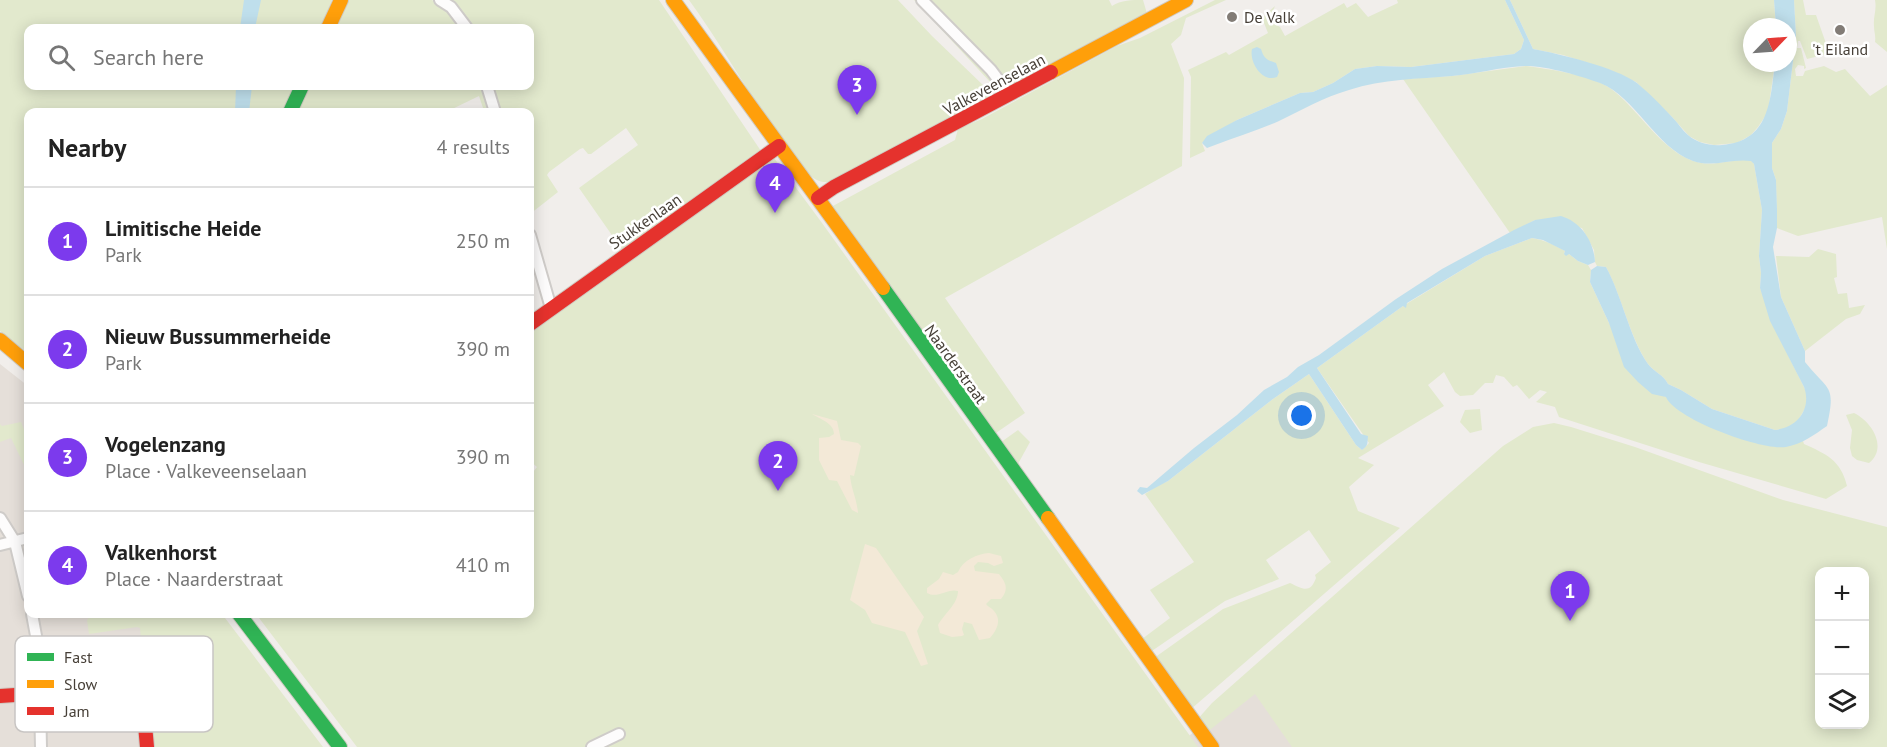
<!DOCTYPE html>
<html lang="en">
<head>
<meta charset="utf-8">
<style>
  :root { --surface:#fff; --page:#f2f2f2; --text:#222; --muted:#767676; --line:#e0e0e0; --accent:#7c3aed }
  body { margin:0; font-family:"PT Sans",sans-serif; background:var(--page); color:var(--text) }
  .controls { position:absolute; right:18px; bottom:18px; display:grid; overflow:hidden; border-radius:12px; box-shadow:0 3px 15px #0003 }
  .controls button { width:54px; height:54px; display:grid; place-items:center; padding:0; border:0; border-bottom:2px solid var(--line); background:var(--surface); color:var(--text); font:30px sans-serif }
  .compass { position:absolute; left:1743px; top:18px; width:54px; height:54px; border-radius:50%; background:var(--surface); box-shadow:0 3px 15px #0003; rotate:65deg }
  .you { position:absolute; left:1302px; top:416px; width:21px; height:21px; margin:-15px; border:4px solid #fff; border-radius:50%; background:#1a73e8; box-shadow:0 0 0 9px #1a73e833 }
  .badge { display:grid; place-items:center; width:39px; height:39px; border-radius:50%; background:var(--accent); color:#fff; font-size:20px; font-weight:700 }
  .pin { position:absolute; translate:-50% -50px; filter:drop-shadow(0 2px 3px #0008) }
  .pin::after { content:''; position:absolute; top:32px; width:21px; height:18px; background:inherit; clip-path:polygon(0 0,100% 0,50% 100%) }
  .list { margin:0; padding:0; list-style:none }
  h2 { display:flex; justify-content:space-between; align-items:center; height:78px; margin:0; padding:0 24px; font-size:26px }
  h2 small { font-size:20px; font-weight:400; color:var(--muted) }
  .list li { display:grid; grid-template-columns:39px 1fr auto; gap:18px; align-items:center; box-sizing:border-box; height:108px; padding:0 24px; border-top:2px solid var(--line) }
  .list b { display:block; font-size:22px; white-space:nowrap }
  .list p { margin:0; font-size:20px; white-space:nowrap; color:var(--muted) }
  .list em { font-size:20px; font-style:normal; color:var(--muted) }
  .icon { flex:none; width:33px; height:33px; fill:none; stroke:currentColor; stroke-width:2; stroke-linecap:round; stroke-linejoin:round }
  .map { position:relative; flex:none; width:1887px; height:747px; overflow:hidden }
  .search { position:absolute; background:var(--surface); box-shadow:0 3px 15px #0003; left:24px; top:24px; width:510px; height:66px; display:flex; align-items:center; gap:15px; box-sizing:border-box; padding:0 21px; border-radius:12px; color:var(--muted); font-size:22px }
  .panel { position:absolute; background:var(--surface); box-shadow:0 3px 15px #0003; left:24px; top:108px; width:510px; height:510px; border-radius:12px }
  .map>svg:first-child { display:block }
  .residential { fill:#e5dfd9 }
  .green { fill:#e2e9cd; fill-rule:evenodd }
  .sand { fill:#f3e9d7 }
  .water { fill:#bfdfec }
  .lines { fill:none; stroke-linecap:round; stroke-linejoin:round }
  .street-casing { stroke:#cfccc9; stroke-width:14 }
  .fast-casing { stroke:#cfcac2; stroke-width:16 }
  .slow-casing { stroke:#cfcac2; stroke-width:16 }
  .jam-casing { stroke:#cfcac2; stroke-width:16 }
  .street { stroke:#fdfcfc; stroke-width:10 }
  .fast { stroke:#30b455; stroke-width:14 }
  .slow { stroke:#ff9f0a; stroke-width:14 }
  .jam { stroke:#e5322d; stroke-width:14 }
  .poi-dot { fill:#827c76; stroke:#fff; stroke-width:2 }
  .labels { text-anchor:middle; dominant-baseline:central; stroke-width:5; stroke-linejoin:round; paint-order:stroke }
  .poi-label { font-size:16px; fill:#463f37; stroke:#fff; text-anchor:start }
  .street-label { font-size:16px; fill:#463f37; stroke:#fff }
  .key { fill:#fff; stroke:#c8c5c3; stroke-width:1.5 }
  .key-label { font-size:16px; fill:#463f37 }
</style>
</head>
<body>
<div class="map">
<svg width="1887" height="747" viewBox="0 0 1887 747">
  <rect width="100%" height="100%" fill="#f1eeeb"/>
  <path class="residential" d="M 0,364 L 28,386 L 28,614 L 163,614 L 150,747 L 0,747 Z
    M 1261,679 L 1309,747 L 1191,747 L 1185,739 Z"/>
  <path class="green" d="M 0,0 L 332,0 L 329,7 L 332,8 L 322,28 L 28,28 L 28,86 L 296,86 L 284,112 L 28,112 L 28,353 L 0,331 Z
    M 347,0 L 432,0 L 442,7 L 462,28 L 334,28 Z
    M 450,0 L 659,0 L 761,151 L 623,251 L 579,188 L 638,145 L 626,128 L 591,154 L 588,154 L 583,148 L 580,149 L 549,172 L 547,175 L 558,192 L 530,214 L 530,112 L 499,112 L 492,86 L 530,86 L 530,28 L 473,28 Z
    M 689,0 L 898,0 L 932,36 L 984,86 L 943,107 L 986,90 L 995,97 L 833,182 C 826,182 821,183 815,179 C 803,172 795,158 787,148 C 752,100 724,48 689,0 Z
    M 914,0 L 1109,0 L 1112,6 C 1121,0 1132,0 1143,0 L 1148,17 L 1004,97 Z
    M 1215,0 L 1226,0 L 1186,18 L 1181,35 L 1171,44 L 1184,78 L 1182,166 L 945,298 L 1025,413 L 993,435 L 831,207 L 955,140 L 958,129 L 982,119 L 1117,46 L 1140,38 Z
    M 1397,0 L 1505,0 L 1524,40 L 1521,49 L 1514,54 L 1411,67 L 1377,66 L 1355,69 L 1333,83 L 1313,92 L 1300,93 L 1237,120 L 1202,143 L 1205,151 L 1190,158 L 1191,77 L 1188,70 L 1226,52 L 1229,55 L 1268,33 L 1262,18 L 1275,6 L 1269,21 L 1280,27 L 1285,36 L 1344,3 L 1347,8 L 1356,3 L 1368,17 L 1398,3 Z
    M 1510,0 L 1774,0 L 1776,27 L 1752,27 L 1752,63 L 1775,63 L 1768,112 L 1758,127 L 1751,135 L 1737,143 L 1714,145 L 1700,142 L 1689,136 L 1673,118 L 1636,82 L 1610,70 L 1563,55 L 1533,49 Z
    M 1794,0 L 1803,0 L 1806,15 L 1816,15 L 1829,52 L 1827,54 L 1807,59 L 1800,41 L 1798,41 L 1797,48 L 1801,48 L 1806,68 L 1804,69 L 1804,66 L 1798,65 L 1795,69 L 1796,76 L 1803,76 L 1805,71 L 1824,66 L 1836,72 L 1845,69 L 1870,96 L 1887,85 L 1887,249 L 1882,217 L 1798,236 L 1777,228 L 1776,180 L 1772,168 L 1772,143 L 1781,129 L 1787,111 L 1796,36 Z
    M 1875,0 L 1887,0 L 1887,52 L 1875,42 C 1876,36 1874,32 1874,26 C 1873,17 1877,10 1875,0 Z
    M 1526,66 C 1548,69 1592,75 1610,88 C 1639,109 1662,153 1697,162 C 1715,167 1733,158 1751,160 L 1754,164 L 1762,210 L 1759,256 L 1761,273 L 1760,288 L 1790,359 L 1804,387 L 1807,394 L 1807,405 L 1799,419 L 1792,426 L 1784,429 L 1775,430 L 1712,409 L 1681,390 L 1668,384 C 1664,375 1654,372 1648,364 C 1630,338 1622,297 1606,267 L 1597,266 L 1595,262 L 1594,250 L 1582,228 L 1535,220 L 1510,233 L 1403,79 L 1452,76 Z
    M 308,86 L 481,86 L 487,110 L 484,111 L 479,96 L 446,112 L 296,112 Z
    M 774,158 L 822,223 L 1198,747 L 357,747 L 256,614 L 530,614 L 530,473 L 533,472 L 537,467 L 530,461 L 530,330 L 768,160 Z
    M 1532,238 C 1545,240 1554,245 1565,251 L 1564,254 L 1569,254 L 1578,261 L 1588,265 L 1591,270 L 1590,282 L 1609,323 L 1661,395 L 1800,442 L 1803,441 L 1804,444 C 1826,454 1841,460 1847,486 L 1826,499 L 1699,462 L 1559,417 L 1555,407 L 1536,402 L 1547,392 L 1540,390 L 1529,399 L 1517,385 L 1513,387 L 1504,377 L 1496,375 L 1493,383 L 1485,383 L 1473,395 L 1460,396 L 1455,392 L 1444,372 L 1428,385 L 1444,406 L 1358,458 L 1374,465 L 1349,487 L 1358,511 L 1400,528 L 1183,716 L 1147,663 L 1223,609 L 1290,583 C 1303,589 1310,594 1316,578 L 1315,575 L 1331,562 L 1309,530 L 1266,560 L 1279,579 L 1225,601 L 1143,657 L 1134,645 L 1170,618 L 1150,590 L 1194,562 L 1145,494 L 1157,486 L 1168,481 L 1273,399 L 1309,374 L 1356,445 L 1362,450 L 1369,443 L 1317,368 L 1403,306 L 1485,256 Z
    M 1818,249 L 1836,254 L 1837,277 L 1834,278 L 1838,294 L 1847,293 L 1849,308 L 1865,305 L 1860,314 L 1846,319 L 1805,351 L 1781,297 L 1776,256 L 1809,257 Z
    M 1480,409 L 1482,430 L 1470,433 L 1460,422 L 1465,410 Z
    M 1854,413 C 1874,423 1887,449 1869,463 L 1857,460 L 1852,456 L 1850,448 L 1852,430 L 1846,415 Z
    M 21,422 L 28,440 L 28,471 L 27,471 L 11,438 L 0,442 L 0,424 L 2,426 Z
    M 1554,423 L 1571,427 L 1635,447 L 1783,500 L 1887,527 L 1887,747 L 1292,747 L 1255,694 L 1206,733 L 1196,721 L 1212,703 L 1503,446 L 1533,427 ZM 1820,572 L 1864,572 L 1864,724 L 1820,724 Z
    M 1018,430 L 1030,442 L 1014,471 L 997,445 Z
    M 92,614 L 222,614 L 323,747 L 150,747 L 140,628 L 137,627 L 89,634 L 87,620 Z"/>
  <path class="sand" d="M 812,414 L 837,421 L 841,440 L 858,443 L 861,446 L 854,476 L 850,475 C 851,489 857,499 858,513 L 852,510 L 837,481 L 829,480 L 819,460 L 819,438 L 829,437 L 834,434 C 834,423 820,419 812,414 Z
    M 865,544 L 876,548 L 924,617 L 917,631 L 928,664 L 921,666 L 905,632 L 872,623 L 865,610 L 850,600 Z
    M 989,553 L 1001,556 L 1003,563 L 994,566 L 988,563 L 978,562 L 974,566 L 975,571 L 999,574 C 1006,583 1009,589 1001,599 L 991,599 L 986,604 C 988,607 992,608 994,611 C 1002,620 997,630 990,638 L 979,640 L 972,624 L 964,622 L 962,629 L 964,635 L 962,636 L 952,637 L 940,633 L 938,625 C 944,614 958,604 958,591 C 947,588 938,599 927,593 L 927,588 L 939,579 L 943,572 L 953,575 L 958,572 C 963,560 977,554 989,553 Z"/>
  <path class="water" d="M 244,0 L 261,0 L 255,28 L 240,28 Z
    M 1505,0 L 1510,0 L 1533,49 C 1560,54 1615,67 1637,83 C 1649,93 1662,106 1673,118 C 1678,123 1682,130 1688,135 C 1697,143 1710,146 1722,145 C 1770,141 1770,101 1775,63 L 1788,63 L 1788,27 L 1776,27 L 1774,0 L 1794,0 L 1796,36 L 1787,111 L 1781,129 L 1772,143 L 1772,168 L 1776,180 L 1777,210 L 1777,228 L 1773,247 L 1781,297 L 1805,351 L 1805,362 C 1829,392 1836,384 1827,426 C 1814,435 1802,444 1786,447 C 1762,451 1675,419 1666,397 L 1652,394 L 1638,382 L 1624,367 L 1609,323 L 1590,282 L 1591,270 L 1597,266 L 1606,267 C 1622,296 1630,339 1648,364 C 1654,372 1664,375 1668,384 L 1681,390 L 1712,409 L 1775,430 C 1797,428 1812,409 1804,387 L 1770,321 L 1760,288 L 1761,273 L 1759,256 L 1762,210 L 1754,164 L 1751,161 C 1731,158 1713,168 1693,161 C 1655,147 1636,97 1600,83 C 1581,76 1544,65 1524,66 C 1500,67 1476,74 1452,76 C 1418,79 1383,79 1349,90 C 1324,97 1302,110 1279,121 C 1258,130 1236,137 1215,145 L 1207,148 L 1202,143 L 1207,136 L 1237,120 L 1300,93 L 1313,92 L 1333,83 L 1355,69 L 1377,66 L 1411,67 L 1514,54 L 1521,49 L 1524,40 Z
    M 1257,47 L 1261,49 C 1264,59 1267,60 1276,63 L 1279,72 L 1277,77 C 1262,83 1249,62 1252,49 Z
    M 236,86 L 252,86 L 249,112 L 235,112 Z
    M 1561,216 C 1581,222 1594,241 1595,262 L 1588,265 L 1578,261 L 1569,254 L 1566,256 L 1564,254 L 1565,251 L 1543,240 L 1532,238 L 1485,256 L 1407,303 L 1406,308 L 1403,306 L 1317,368 L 1361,434 L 1368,436 C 1367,443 1369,445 1362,450 L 1356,445 L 1309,374 L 1273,399 L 1168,481 L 1142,495 L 1137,491 L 1140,487 L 1147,488 L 1194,448 L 1237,415 L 1264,390 L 1287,377 L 1298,367 L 1319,355 L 1396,299 L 1442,269 L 1514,230 L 1535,220 Z"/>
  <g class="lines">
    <defs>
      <path id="street" d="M 440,0 L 451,7 L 467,28
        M 922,0 L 991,70 L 1009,94
        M 487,86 L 495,112
        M 530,235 L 551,308
        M 0,518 L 15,542 L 28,596
        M 0,545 L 28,538
        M 32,614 L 39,652 L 41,747
        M 592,747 L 619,734"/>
      <path id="fast" d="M 290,112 L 302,86
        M 883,288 L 1048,518
        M 239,614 L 340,747"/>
      <path id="slow" d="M 673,0 L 883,288
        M 328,28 L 341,0
        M 1051,72 L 1186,0
        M 0,340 L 28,364
        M 1048,518 L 1212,747"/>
      <path id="jam" d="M 818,198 L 834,187 L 1051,72
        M 530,324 L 779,146
        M 0,696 L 30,694 L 53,685 L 134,678 L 141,681 L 147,747"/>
    </defs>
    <use href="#street" class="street-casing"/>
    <use href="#fast" class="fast-casing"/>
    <use href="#slow" class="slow-casing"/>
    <use href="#jam" class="jam-casing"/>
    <use href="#street" class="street"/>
    <use href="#fast" class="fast"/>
    <use href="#slow" class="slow"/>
    <use href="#jam" class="jam"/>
  </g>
  <g class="poi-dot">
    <circle cx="1232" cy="17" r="6"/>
    <circle cx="1840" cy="30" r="6"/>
  </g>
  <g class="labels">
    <g class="poi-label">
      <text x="1244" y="17">De Valk</text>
      <text x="1840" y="49" text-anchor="middle">'t Eiland</text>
    </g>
    <g class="street-label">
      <text transform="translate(994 84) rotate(-28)">Valkeveenselaan</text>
      <text transform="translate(645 221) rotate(-35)">Stukkenlaan</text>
      <text transform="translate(956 364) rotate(54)">Naarderstraat</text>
    </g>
  </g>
  <rect x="15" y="636" width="198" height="96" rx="9" class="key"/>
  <rect x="27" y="653" width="27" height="8" fill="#30b455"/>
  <rect x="27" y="680" width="27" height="8" fill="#ff9f0a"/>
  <rect x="27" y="707" width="27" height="8" fill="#e5322d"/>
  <g class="key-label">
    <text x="64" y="663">Fast</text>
    <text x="64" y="690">Slow</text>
    <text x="64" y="717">Jam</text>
  </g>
</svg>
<div class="controls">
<button>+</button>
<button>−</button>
<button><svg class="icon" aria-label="layers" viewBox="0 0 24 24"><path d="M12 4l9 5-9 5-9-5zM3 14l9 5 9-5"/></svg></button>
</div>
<svg class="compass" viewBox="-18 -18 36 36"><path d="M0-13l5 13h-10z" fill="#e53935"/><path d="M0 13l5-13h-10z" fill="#767676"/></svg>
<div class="you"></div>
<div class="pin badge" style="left:1570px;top:621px">1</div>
<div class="pin badge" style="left:778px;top:491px">2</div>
<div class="pin badge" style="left:857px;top:115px">3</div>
<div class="pin badge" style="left:775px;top:213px">4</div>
<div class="search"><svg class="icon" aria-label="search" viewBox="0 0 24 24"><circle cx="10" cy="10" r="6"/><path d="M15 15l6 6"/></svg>Search here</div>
<section class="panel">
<h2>Nearby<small>4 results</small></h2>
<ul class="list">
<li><span class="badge">1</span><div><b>Limitische Heide</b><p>Park</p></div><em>250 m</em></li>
<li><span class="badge">2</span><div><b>Nieuw Bussummerheide</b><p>Park</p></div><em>390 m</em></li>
<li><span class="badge">3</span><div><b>Vogelenzang</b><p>Place · Valkeveenselaan</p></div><em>390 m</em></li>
<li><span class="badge">4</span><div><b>Valkenhorst</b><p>Place · Naarderstraat</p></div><em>410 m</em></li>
</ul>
</section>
</div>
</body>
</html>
